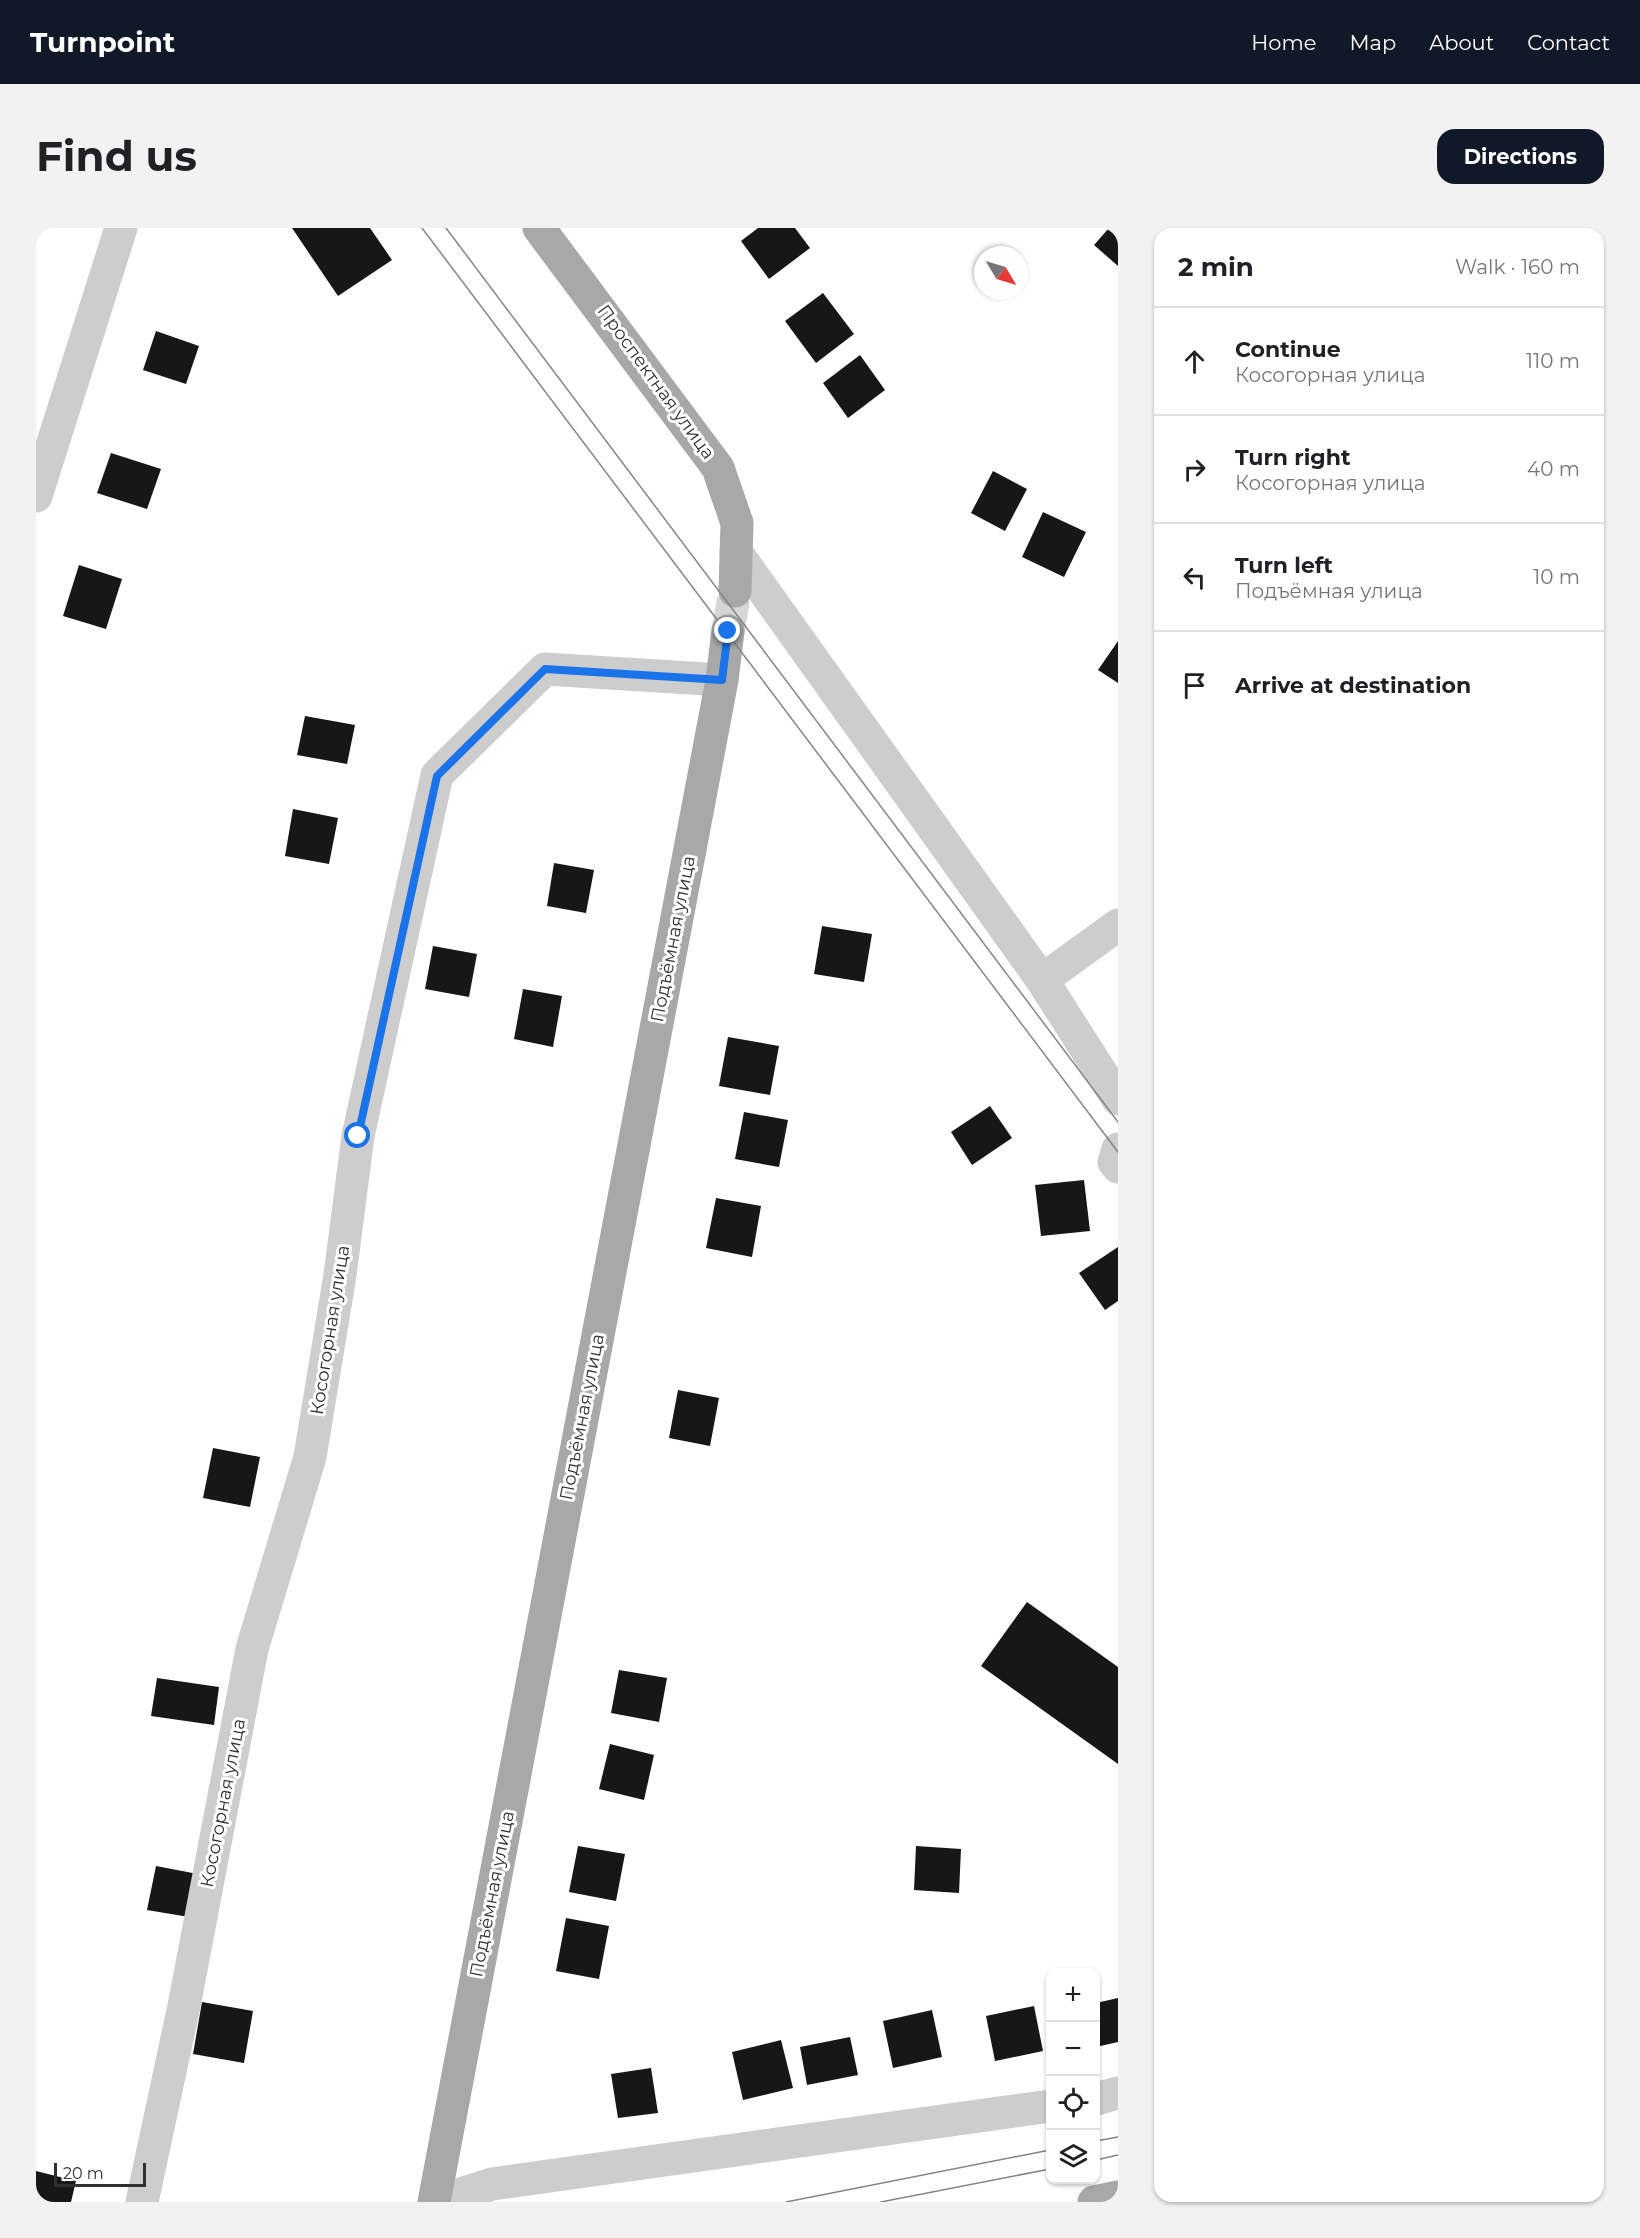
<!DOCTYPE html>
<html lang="en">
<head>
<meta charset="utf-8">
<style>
  :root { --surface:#fff; --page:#f2f2f2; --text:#202124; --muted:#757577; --line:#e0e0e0; --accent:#111827 }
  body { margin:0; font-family:Montserrat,sans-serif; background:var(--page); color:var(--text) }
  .controls { position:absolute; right:18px; bottom:18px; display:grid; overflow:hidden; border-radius:12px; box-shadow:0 2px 4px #0004 }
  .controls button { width:54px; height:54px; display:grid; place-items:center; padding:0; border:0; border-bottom:2px solid var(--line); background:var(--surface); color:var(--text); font:30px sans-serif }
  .compass { position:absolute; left:938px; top:18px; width:54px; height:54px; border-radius:50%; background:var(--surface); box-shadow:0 2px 4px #0004; rotate:128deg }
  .scale { position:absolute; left:18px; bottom:15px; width:92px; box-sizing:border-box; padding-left:6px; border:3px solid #303030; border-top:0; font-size:16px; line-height:21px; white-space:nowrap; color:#303030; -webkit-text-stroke:4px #fff; paint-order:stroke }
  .stop { position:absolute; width:18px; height:18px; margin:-14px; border:4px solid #1a73e8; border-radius:50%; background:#fff }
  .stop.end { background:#1a73e8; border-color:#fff; box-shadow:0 2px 6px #0008 }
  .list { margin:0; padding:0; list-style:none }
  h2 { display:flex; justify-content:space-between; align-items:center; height:78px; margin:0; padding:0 24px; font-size:26px }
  h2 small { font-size:20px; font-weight:400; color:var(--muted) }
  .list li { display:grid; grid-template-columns:39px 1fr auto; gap:18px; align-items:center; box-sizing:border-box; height:108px; padding:0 24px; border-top:2px solid var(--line) }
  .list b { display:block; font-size:22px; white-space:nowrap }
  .list p { margin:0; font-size:20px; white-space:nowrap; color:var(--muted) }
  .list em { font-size:20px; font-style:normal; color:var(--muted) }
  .icon { flex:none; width:33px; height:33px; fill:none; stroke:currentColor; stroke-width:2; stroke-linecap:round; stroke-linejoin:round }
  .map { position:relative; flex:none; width:1082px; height:1974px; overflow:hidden; border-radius:18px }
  header { display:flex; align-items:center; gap:36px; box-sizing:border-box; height:84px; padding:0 30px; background:var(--accent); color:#fff }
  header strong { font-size:28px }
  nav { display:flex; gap:33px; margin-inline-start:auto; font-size:21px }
  .intro { display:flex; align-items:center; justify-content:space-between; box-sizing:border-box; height:144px; padding:0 36px }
  h1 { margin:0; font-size:42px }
  .button { padding:15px 27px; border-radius:18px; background:var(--accent); color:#fff; font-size:21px; font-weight:700 }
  main { display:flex; gap:36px; padding:0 36px }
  aside { flex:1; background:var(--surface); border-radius:18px; box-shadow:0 2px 4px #0004 }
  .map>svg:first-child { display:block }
  .building { fill:#171717 }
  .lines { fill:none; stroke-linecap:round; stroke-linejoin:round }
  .major-tunnel { stroke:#d6d6d6; stroke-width:33; stroke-dasharray:33 16; stroke-linecap:butt }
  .minor { stroke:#cdcdcd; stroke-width:33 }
  .major { stroke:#a8a8a8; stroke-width:33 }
  .tram { stroke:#858585; stroke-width:1.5 }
  .route { stroke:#1a73e8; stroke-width:8 }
  .labels { text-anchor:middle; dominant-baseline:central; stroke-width:6; stroke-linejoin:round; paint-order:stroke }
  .street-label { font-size:18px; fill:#303030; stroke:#fff }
</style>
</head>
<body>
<header>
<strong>Turnpoint</strong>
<nav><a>Home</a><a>Map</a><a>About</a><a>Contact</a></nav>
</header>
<div class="intro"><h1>Find us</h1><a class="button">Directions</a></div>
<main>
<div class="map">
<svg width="1082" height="1974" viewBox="0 0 1082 1974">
  <rect width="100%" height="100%" fill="#fff"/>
  <path class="building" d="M 256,0 L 334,0 L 356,32 L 302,68 Z
    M 722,0 L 759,0 L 774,20 L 733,51 L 705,13 Z
    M 1073,0 L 1082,0 L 1082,38 L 1058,17 Z
    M 787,65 L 818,106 L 780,135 L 749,93 Z
    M 120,103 L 163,118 L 150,156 L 107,142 Z
    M 824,127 L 849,162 L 812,190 L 787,155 Z
    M 75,225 L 125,241 L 111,281 L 61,265 Z
    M 957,243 L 991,261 L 969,303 L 935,285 Z
    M 1007,284 L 1050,304 L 1028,349 L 986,329 Z
    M 43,337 L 86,351 L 70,401 L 27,388 Z
    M 1082,413 L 1082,455 L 1062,442 Z
    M 269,488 L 319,497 L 311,536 L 261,527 Z
    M 257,581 L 302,590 L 293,636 L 249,628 Z
    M 518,635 L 558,642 L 550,685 L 511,678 Z
    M 786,698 L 836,706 L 828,754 L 778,746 Z
    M 397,718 L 441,726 L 433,769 L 389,761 Z
    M 487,761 L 526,768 L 517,819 L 478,811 Z
    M 692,809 L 743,818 L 734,867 L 683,858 Z
    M 954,878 L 976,910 L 936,937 L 915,904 Z
    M 708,884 L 752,892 L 743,939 L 699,931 Z
    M 1048,952 L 1054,1003 L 1005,1008 L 999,957 Z
    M 680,970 L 725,978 L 716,1029 L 670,1020 Z
    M 1082,1019 L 1082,1073 L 1069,1082 L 1043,1045 Z
    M 642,1162 L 683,1170 L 674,1218 L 633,1210 Z
    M 177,1220 L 224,1229 L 214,1279 L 167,1270 Z
    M 991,1374 L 1082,1439 L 1082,1536 L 945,1438 Z
    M 583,1442 L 631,1450 L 623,1494 L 575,1485 Z
    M 121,1450 L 183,1459 L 178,1497 L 115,1488 Z
    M 574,1516 L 618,1527 L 608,1572 L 563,1561 Z
    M 542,1618 L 589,1626 L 580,1673 L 533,1664 Z
    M 880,1618 L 925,1621 L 923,1665 L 878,1662 Z
    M 120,1638 L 167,1647 L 159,1690 L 111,1682 Z
    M 530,1690 L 573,1698 L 563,1751 L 520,1743 Z
    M 1082,1770 L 1082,1814 L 1060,1819 L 1060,1775 Z
    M 166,1774 L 217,1783 L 208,1835 L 157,1826 Z
    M 998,1778 L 1007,1823 L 959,1833 L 950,1788 Z
    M 896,1782 L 906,1829 L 857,1840 L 847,1793 Z
    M 814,1809 L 822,1847 L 771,1857 L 764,1819 Z
    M 745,1812 L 757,1860 L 707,1872 L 696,1824 Z
    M 615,1840 L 622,1885 L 582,1890 L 575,1846 Z
    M 0,1943 L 40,1953 L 35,1974 L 0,1974 Z"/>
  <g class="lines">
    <path class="major-tunnel" d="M 692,403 L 699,363"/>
    <path class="minor" d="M 0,268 L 85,0
      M 700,324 L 1006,752 L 1082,871
      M 1006,752 L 1082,697
      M 1082,921 L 1078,934 L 1082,939
      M 1060,1871 L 1082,1865
      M 106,1974 L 148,1778 L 216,1421 L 274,1229 L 304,1047 L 322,908 L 401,547 L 509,441 L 686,452
      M 400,1974 L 456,1956 L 1014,1878"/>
    <path class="major" d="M 503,0 L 682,240 L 701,295 L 699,363
      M 398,1974 L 686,452 L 692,403
      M 1058,1974 L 1082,1969"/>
    <path class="tram" d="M 386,0 L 1082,924
      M 410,0 L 1082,894
      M 1060,1913 L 1082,1909
      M 1060,1932 L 1082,1927
      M 750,1974 L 1014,1922
      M 845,1974 L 1014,1941"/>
  </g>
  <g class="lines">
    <path class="route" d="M 322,908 L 401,548 L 509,441 L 686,452 L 692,403"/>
  </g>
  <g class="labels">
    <g class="street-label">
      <text transform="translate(620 154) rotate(54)">Проспектная улица</text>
      <text transform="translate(637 711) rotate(-79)">Подъёмная улица</text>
      <text transform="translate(294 1102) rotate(-81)">Косогорная улица</text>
      <text transform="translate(546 1189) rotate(-79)">Подъёмная улица</text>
      <text transform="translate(187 1575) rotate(-79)">Косогорная улица</text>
      <text transform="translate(456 1666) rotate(-79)">Подъёмная улица</text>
    </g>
  </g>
</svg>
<div class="controls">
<button>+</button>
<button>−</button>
<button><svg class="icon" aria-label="locate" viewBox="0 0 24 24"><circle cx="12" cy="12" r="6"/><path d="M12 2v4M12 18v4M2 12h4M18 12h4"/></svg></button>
<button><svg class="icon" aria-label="layers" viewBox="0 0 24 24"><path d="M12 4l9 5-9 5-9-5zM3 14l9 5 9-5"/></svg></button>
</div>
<svg class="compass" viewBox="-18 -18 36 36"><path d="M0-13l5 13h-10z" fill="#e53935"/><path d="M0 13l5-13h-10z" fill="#757577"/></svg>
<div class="scale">20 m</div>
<div class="stop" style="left:322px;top:908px"></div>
<div class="stop end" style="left:692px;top:403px"></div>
</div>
<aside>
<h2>2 min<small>Walk · 160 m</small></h2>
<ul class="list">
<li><svg class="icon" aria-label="ahead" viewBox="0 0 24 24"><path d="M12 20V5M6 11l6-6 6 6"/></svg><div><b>Continue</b><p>Косогорная улица</p></div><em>110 m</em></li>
<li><svg class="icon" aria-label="right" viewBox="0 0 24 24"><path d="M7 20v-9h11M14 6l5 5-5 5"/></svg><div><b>Turn right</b><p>Косогорная улица</p></div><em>40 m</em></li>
<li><svg class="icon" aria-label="left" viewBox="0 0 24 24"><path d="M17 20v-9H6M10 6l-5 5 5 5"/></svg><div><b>Turn left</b><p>Подъёмная улица</p></div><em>10 m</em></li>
<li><svg class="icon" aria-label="arrive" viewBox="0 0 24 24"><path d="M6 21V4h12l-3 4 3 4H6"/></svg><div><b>Arrive at destination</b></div></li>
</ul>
</aside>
</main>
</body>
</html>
